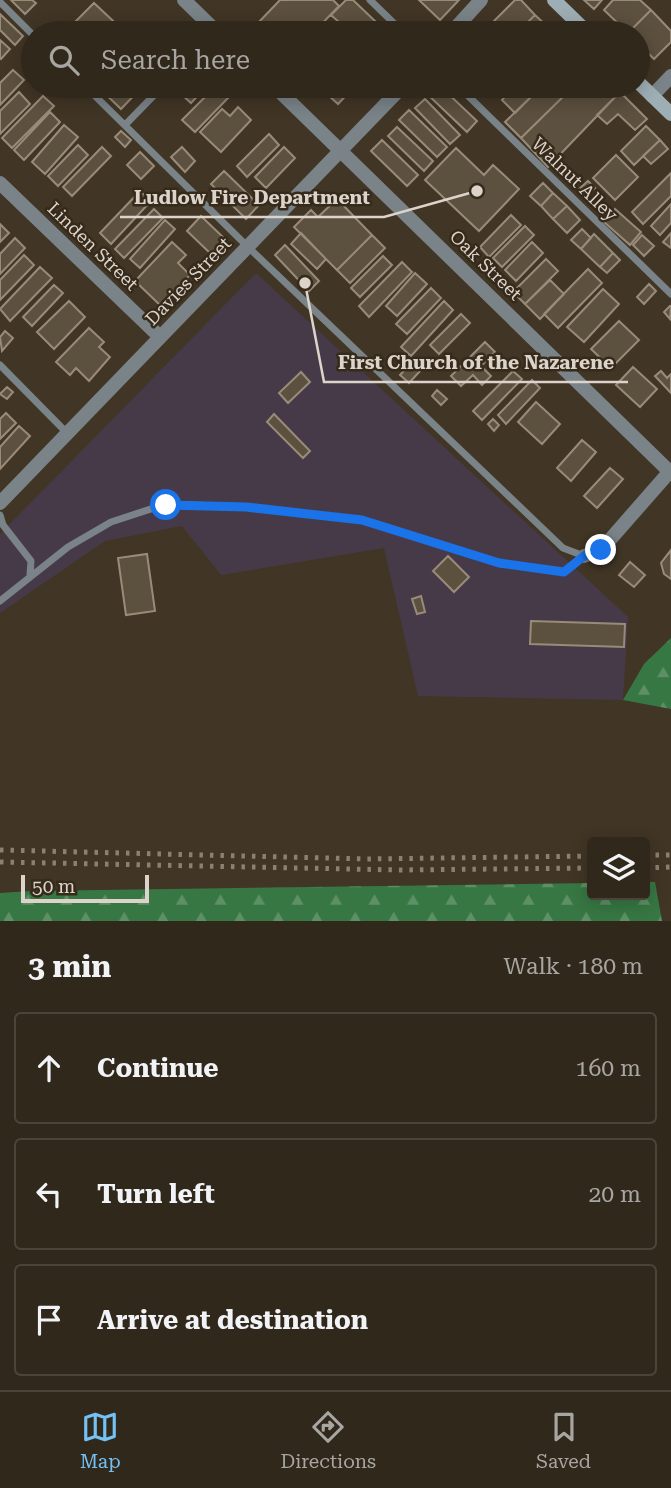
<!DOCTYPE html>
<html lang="en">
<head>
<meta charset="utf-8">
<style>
  :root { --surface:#31281c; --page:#3d3429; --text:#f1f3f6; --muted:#a8a6a3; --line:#4c443b; --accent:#73c1f5 }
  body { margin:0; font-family:"Roboto Serif",serif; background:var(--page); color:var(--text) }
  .controls { position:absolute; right:21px; bottom:21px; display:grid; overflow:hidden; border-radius:7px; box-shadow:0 4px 18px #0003 }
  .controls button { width:63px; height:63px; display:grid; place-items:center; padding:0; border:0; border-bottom:2px solid var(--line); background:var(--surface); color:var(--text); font:35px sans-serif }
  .scale { position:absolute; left:21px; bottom:18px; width:128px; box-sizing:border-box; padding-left:7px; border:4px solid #dcd4cb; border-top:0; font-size:19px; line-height:24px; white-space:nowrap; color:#dcd4cb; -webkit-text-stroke:5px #362b1b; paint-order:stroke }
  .stop { position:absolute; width:21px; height:21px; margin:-16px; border:5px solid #1a73e8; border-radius:50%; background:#fff }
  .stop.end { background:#1a73e8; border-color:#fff; box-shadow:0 2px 7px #0008 }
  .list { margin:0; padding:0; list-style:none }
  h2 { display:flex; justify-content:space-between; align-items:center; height:91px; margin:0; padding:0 28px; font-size:30px }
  h2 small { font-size:23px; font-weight:400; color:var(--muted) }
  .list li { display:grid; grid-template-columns:46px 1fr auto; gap:21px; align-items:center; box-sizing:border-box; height:112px; margin:0 14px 14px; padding:0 14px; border:2px solid var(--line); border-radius:7px }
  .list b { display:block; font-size:26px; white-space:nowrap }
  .list em { font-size:23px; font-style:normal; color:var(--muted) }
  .icon { flex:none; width:38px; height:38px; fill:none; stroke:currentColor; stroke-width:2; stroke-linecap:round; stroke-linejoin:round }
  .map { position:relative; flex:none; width:671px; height:921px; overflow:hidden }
  .search { position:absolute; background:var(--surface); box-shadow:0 4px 18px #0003; left:21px; right:21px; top:21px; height:77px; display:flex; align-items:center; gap:18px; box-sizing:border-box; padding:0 24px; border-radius:38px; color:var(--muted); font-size:26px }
  .sheet { height:469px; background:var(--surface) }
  nav { display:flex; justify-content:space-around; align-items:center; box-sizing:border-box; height:98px; border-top:2px solid var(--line); background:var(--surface); font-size:19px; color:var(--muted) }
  nav a { display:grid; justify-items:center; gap:4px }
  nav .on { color:var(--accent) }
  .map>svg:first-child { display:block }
  .industrial { fill:#473a48 }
  .forest { fill:url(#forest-firs) }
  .building { fill:#5c503f; stroke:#998b79; stroke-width:2 }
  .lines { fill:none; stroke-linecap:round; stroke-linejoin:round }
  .service { stroke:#798388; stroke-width:7 }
  .minor { stroke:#798388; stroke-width:14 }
  .secondary { stroke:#9eaeb5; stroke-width:14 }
  .rail { stroke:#8a8074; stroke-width:5; stroke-dasharray:3.5 7; stroke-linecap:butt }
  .route { stroke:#1a73e8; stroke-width:9 }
  .labels { text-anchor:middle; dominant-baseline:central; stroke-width:5; stroke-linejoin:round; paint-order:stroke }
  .street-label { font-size:18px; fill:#dcd4cb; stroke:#362b1b }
  .leader { fill:none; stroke:#dcd4cb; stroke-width:2.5 }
  .callout-dot { fill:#dcd4cb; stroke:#362b1b; stroke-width:2.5 }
  .callout-label { font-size:19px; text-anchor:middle; font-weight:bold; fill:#dcd4cb; stroke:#362b1b; stroke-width:5; stroke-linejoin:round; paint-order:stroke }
</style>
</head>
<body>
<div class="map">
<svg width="671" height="921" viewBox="0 0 671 921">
  <defs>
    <pattern id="forest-firs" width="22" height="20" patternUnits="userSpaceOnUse" patternTransform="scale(1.75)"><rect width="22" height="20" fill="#377743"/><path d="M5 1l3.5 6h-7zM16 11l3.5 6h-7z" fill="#5d9065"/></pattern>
  </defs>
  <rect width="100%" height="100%" fill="#413525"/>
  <path class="industrial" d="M 256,273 L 628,617 L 623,700 L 418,696 L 384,548 L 221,575 L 182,526 L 105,541 L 0,613 L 0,534 Z"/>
  <path class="forest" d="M 671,638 L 671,709 L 623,700 L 644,664 Z
    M 645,882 L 655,882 L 662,921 L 0,921 L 0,893 L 31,891 L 592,883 L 592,895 L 645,895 Z"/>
  <path class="building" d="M 11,0 L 32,0 L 36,3 L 25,14 Z
    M 280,0 L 333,0 L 339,6 L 313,33 L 267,33 L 257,24 Z
    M 346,0 L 353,0 L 375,21 L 363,33 L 351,33 L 331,15 Z
    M 419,0 L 459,0 L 440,20 Z
    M 515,0 L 521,0 L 535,15 L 517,33 L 482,33 Z
    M 584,0 L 602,0 L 594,9 Z
    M 613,0 L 640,0 L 651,10 L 628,33 L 604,10 Z
    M 94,3 L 126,33 L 88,33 L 76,21 Z
    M 651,10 L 671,31 L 671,42 L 654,59 L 638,43 L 638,33 L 628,33 Z
    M 0,14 L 23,36 L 15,45 L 0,30 Z
    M 535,15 L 549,28 L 543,33 L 517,33 Z
    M 146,25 L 154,33 L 138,33 Z
    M 0,40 L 10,49 L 1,59 L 0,58 Z
    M 33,52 L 33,72 L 24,63 Z
    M 13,70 L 24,80 L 0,105 L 0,83 Z
    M 97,86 L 143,86 L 121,109 Z
    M 189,86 L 207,86 L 191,103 L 181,94 Z
    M 216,86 L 228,98 L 195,132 L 182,120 Z
    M 318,86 L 355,86 L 338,104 Z
    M 432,86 L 440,86 L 477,121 L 467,132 L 425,92 Z
    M 515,86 L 542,86 L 515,113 L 502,100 Z
    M 542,86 L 574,86 L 521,138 L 505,122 Z
    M 574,86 L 612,86 L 620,92 L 548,167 L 521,138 Z
    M 19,92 L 30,104 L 0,134 L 0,111 Z
    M 620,92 L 647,119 L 635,130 L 618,114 L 607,124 L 597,115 Z
    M 43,96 L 54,106 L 12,148 L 2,138 Z
    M 425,99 L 460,135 L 450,144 L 415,108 Z
    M 238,107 L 251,120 L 221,152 L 200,132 L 222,109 L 230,116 Z
    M 409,110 L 447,147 L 437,157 L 399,120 Z
    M 50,112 L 60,122 L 24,160 L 14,150 Z
    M 64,125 L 78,137 L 45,174 L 32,162 Z
    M 646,126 L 660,140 L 634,165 L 621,151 Z
    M 397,127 L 433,161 L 424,171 L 388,136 Z
    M 121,131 L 131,140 L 125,147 L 115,137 Z
    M 269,134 L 279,145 L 247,177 L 237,166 Z
    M 382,140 L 418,175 L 407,186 L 371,151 Z
    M 660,140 L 668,149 L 651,164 L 643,156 Z
    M 78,145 L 88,155 L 58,186 L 48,176 Z
    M 102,147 L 111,156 L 72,196 L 63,187 Z
    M 182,147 L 195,161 L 185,172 L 171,157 Z
    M 284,147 L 295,158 L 266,188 L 255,177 Z
    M 456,148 L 484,175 L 493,165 L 519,189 L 479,231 L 425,180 Z
    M 140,152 L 154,166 L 141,179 L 127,165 Z
    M 616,155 L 638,177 L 615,200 L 593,178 Z
    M 224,171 L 259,205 L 246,219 L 211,184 Z
    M 671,173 L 671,196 L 643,224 L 632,212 Z
    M 588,181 L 595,188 L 585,198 L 578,190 Z
    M 543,183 L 553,193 L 541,206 L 530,196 Z
    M 140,191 L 151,201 L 111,244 L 100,233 Z
    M 553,193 L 567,206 L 553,219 L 541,206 Z
    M 337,199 L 372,235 L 337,270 L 294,227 L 311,210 L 318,217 Z
    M 671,204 L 671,223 L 660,235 L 651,226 Z
    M 567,206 L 580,220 L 567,233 L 553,219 Z
    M 154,209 L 163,218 L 124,258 L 115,249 Z
    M 615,209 L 641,232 L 630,245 L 604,222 Z
    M 511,215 L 521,225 L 489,257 L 480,247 Z
    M 201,216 L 226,240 L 212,255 L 187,231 Z
    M 165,220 L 175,229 L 140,268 L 130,259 Z
    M 0,224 L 9,233 L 0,242 Z
    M 525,226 L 534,235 L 502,267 L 493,258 Z
    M 582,229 L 591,238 L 581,249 L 571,240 Z
    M 301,233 L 326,259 L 317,269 L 291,244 Z
    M 671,233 L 671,248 L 663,242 Z
    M 594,234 L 613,253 L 600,267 L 581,249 Z
    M 372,235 L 385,248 L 350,283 L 337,270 Z
    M 642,235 L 654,246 L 644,256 L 633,245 Z
    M 15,238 L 25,248 L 0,274 L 0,254 Z
    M 172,242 L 186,255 L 178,263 L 190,275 L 161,306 L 135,281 Z
    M 532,242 L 543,253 L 516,281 L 505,270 Z
    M 285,245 L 319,281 L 309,291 L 275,255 Z
    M 613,253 L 620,260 L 607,273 L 600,267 Z
    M 24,255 L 34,265 L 0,300 L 0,280 Z
    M 383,256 L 392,265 L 360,297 L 351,288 Z
    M 546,259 L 558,271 L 525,304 L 513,292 Z
    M 402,262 L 412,272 L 369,317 L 359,306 Z
    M 40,267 L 52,278 L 10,321 L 0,309 Z
    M 588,269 L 602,283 L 558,328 L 544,314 Z
    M 415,273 L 427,284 L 397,316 L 386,306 Z
    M 550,280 L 564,294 L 540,319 L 525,304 Z
    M 649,284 L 656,291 L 644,304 L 637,297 Z
    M 54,285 L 63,293 L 32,326 L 23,317 Z
    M 431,288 L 441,298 L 407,334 L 396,324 Z
    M 603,289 L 619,304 L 584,342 L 567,327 Z
    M 69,301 L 85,317 L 54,349 L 37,332 Z
    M 444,301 L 453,310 L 411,356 L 401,347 Z
    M 670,306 L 671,307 L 670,319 L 664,312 Z
    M 461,314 L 470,323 L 439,354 L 430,345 Z
    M 619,321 L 639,340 L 611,368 L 591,349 Z
    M 89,328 L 104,342 L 99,347 L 110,357 L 89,381 L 76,368 L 70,375 L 56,362 Z
    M 5,331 L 13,338 L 2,351 L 0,337 Z
    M 485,342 L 495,352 L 481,366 L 491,376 L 482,385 L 473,375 L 461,386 L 451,376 Z
    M 411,363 L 420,371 L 409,383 L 400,375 Z
    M 633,367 L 657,389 L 640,407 L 616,385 Z
    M 513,371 L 522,379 L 482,420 L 473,411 Z
    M 661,371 L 667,378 L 671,374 L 671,393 L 655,376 Z
    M 301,372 L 310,382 L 288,403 L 279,393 Z
    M 532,380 L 540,388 L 506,424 L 498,415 Z
    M 7,387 L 13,392 L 7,399 L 0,394 Z
    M 437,390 L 447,399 L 441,405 L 432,396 Z
    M 536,402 L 560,424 L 542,444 L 518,422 Z
    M 6,413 L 16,423 L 0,439 L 0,419 Z
    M 274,414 L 310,451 L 303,458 L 267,422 Z
    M 493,419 L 499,425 L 494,431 L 488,424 Z
    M 19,426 L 30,436 L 0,469 L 0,447 Z
    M 582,440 L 596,452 L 571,481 L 557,468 Z
    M 610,468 L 623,479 L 597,508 L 584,496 Z
    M 671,550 L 671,579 L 664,574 L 661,563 Z
    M 147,554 L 155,611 L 126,615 L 118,558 Z
    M 448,556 L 469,577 L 454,592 L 433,571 Z
    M 630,562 L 645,575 L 634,587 L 619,575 Z
    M 421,596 L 425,612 L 417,614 L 412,599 Z
    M 531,621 L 625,624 L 624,647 L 530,644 Z"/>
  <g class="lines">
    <path class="service" d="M 370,0 L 404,33
      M 0,2 L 33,35
      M 85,86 L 248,247 L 563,548 L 584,556
      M 458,86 L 671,294
      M 125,125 L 163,86
      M 0,365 L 67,433
      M 0,515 L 3,525 L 31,561 L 30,575
      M 0,601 L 68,547 L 111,522 L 166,504 L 246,507 L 362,520 L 499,563 L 564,572 L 584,556"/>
    <path class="minor" d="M 184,0 L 218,33
      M 451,33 L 481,0
      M 274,86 L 671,473
      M 652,96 L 671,76
      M 0,183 L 160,337
      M 0,503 L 403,86
      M 584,556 L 601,550 L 671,470"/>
    <path class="secondary" d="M 554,0 L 588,33
      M 638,82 L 671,114"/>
    <path class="rail" d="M 0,850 L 366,859 L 592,856
      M 645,855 L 671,855
      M 0,862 L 400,870 L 592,868
      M 645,868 L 671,867"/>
  </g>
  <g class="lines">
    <path class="route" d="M 166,505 L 246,507 L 362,520 L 499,563 L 564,572 L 584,556 L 601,550"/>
  </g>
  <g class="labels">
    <g class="street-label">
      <text transform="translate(575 179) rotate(44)">Walnut Alley</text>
      <text transform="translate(93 246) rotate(44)">Linden Street</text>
      <text transform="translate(486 265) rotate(44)">Oak Street</text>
      <text transform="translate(188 281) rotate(-46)">Davies Street</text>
    </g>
  </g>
  <path class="leader" d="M477 191L384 217H120M305 283L324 382H628"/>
  <g class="callout-dot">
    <circle cx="477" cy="191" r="7"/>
    <circle cx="305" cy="283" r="7"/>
  </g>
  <g class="callout-label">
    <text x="252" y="204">Ludlow Fire Department</text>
    <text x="476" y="369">First Church of the Nazarene</text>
  </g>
</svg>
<div class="controls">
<button><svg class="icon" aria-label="layers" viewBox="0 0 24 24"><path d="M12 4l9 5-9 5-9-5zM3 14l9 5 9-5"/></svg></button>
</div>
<div class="scale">50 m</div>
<div class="stop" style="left:166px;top:505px"></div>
<div class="stop end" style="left:601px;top:550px"></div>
<div class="search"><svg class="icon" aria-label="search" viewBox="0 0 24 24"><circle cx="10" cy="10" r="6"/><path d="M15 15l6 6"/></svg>Search here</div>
</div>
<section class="sheet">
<h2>3 min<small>Walk · 180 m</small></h2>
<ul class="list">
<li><svg class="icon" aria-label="ahead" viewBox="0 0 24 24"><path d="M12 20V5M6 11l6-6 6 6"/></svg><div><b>Continue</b></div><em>160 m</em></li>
<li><svg class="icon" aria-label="left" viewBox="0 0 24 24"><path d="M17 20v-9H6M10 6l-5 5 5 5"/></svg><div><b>Turn left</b></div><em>20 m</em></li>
<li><svg class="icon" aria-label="arrive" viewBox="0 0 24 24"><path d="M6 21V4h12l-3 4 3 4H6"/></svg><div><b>Arrive at destination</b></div></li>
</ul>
</section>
<nav>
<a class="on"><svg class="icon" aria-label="map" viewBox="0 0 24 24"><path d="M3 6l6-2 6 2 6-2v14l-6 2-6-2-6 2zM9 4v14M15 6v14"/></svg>Map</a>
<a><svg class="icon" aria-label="directions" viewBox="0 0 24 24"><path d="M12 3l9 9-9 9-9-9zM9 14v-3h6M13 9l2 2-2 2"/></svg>Directions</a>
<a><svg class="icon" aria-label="saved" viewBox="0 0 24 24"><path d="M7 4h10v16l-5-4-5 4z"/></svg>Saved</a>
</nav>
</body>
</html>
